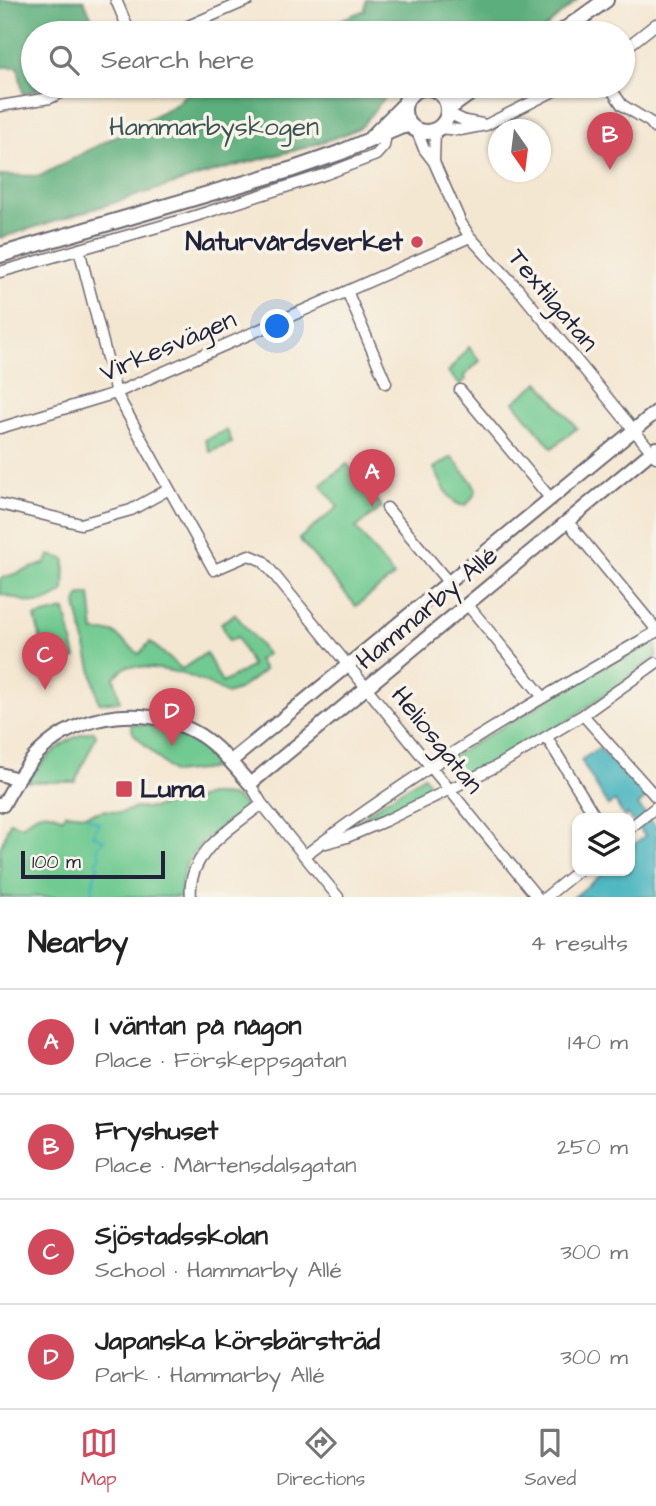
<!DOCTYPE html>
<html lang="en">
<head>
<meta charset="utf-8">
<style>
  :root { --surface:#fff; --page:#f2f2f2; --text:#222; --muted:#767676; --line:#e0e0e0; --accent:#d1495b }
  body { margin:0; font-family:"Architects Daughter",sans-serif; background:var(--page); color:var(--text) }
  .controls { position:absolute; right:21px; bottom:21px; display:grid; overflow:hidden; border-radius:14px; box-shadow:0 2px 5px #0004 }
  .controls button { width:63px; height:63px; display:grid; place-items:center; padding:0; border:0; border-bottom:2px solid var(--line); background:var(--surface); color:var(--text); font:35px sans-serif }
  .compass { position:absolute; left:488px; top:119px; width:63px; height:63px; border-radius:50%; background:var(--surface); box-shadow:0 2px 5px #0004; rotate:166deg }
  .scale { position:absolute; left:21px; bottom:18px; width:144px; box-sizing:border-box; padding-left:7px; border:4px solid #22223b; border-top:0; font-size:19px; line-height:24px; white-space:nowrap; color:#22223b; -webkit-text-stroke:5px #f7f3e8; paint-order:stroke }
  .you { position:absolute; left:278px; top:327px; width:24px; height:24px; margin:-18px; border:5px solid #fff; border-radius:50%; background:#1a73e8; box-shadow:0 0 0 10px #1a73e833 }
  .badge { display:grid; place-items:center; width:46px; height:46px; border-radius:50%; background:var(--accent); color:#fff; font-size:23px; font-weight:700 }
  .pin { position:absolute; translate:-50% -58px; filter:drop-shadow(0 2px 4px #0008) }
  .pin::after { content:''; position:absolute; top:37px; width:24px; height:21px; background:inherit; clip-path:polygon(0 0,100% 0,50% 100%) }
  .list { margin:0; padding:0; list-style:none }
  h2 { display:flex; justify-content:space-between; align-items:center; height:91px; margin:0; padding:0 28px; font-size:30px }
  h2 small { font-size:23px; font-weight:400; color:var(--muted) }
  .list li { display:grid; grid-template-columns:46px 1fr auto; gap:21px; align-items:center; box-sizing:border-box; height:105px; padding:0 28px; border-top:2px solid var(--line) }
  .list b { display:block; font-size:26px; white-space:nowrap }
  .list p { margin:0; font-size:23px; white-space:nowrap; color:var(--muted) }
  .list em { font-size:23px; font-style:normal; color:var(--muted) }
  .icon { flex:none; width:38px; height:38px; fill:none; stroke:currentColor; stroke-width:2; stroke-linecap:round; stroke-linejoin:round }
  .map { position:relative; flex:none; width:656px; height:897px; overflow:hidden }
  .search { position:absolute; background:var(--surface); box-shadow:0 2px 5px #0004; left:21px; right:21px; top:21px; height:77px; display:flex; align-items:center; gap:18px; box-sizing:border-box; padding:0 24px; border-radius:38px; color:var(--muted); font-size:26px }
  .sheet { height:511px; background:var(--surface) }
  nav { display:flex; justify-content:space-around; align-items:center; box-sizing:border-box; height:98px; border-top:2px solid var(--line); background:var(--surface); font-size:19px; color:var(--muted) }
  nav a { display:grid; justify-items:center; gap:4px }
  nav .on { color:var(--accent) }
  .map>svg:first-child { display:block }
  .green { fill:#71ca91; stroke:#4a7666; stroke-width:2 }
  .forest { fill:#5cae7b; stroke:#3f685b; stroke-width:2 }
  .water { fill:#42b2bd; stroke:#326a7c; stroke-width:2 }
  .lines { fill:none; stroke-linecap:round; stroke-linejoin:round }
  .stream { stroke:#42b2bd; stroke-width:2.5 }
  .minor-casing { stroke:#6c6770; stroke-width:13 }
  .tertiary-casing { stroke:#6c6770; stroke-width:16 }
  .secondary-casing { stroke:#6c6770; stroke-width:18 }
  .minor { stroke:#fff; stroke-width:10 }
  .tertiary { stroke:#fff; stroke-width:12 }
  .secondary { stroke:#fff; stroke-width:14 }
  .poi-dot { fill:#d1495b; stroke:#f7f3e8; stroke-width:2.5 }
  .labels { text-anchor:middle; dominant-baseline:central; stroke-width:7; stroke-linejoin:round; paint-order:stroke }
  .park-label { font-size:26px; fill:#3a5455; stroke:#f7f3e8 }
  .poi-label { font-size:26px; font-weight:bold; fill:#22223b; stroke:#f7f3e8; text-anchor:end }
  .street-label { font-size:26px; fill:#22223b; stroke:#f7f3e8 }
</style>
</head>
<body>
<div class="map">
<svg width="656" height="897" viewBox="0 0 656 897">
  <rect width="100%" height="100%" fill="#f7f3e8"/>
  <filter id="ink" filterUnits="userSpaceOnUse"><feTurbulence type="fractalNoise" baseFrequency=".0143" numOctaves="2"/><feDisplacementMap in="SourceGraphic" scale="14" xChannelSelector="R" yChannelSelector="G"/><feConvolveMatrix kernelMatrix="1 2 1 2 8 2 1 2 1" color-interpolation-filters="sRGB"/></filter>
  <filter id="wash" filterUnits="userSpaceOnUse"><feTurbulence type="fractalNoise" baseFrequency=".00686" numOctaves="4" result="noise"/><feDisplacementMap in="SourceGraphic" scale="28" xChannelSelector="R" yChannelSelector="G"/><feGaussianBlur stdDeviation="1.57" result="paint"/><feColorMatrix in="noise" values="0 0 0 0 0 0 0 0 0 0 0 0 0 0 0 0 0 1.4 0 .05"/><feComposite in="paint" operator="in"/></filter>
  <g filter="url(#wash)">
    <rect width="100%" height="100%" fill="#f4e7d2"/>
    <path class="green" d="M 469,347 L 480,361 L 464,376 L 466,379 L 460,385 L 448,372 Z
      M 539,382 L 577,428 L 552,448 L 514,402 Z
      M 227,430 L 232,443 L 210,452 L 205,440 Z
      M 452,457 L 472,482 L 476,490 C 461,529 441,483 434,468 Z
      M 347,464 L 382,507 L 356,528 L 394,576 L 356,606 L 299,539 L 338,507 L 321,485 Z
      M 49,555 L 65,559 L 64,591 C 38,611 30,602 0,594 L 0,579 L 46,563 Z
      M 90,594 L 94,632 L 113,632 L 139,654 L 150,642 L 182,669 L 206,653 L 222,683 L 252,666 L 237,637 L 229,641 L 221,623 L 235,614 L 267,654 L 258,660 L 265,670 L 238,690 L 227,694 C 190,673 169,668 127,666 L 114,677 L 120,701 L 99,703 L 76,604 L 79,596 Z
      M 65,610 L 76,658 L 47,665 L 35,617 Z
      M 651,639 L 656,645 L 656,657 L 575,716 L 534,741 L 458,781 L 443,762 Z
      M 131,724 C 167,724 195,739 219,764 L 209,769 L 173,773 L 133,733 Z
      M 94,731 L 96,736 L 75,782 L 27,782 C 44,758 64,737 94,731 Z
      M 424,776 L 435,792 L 346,831 L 384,801 Z
      M 208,795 C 223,795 238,793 246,809 C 215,830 176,854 182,897 L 0,897 L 0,849 L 10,822 L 22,826 C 36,812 44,808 63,818 L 66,813 L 85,815 L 106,810 L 120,813 L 136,808 L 154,808 L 169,803 L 185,803 Z"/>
    <path class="forest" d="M 0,0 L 84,0 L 98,33 L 33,33 L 33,86 L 50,86 L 23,94 L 18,67 L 0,67 Z
      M 366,0 L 577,0 L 540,33 L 309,33 L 365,10 Z
      M 194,86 L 398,86 L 391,89 L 361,127 L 343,135 L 307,147 L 213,172 L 0,238 L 0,175 L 40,176 L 175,105 Z"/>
    <path class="water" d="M 599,748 L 646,798 L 638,805 L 656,827 L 656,897 L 574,897 L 606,871 L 630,871 L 630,852 L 635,848 L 633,845 L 645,836 L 627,814 L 624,817 L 615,801 L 608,806 L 581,760 Z"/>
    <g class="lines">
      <path class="stream" d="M 87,817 L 99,823 L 93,835 L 104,840 L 97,848 L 100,858 L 96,861 L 98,867 C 91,876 95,887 90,897"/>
    </g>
  </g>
  <g filter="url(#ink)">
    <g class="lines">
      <defs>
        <path id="minor" d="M 116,0 L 130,33
          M 172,33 L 248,0
          M 623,50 L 656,24
          M 609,86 L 622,105 L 650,122 L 656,129
          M 0,106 L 50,98 L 76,86
          M 448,113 L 465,121 L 482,124
          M 438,128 L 460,130 L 486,125 L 564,86
          M 416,129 L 424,149 L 434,162 L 461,223 L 470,237 L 519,290 L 656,457
          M 434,161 L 435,130
          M 79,249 L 116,393 L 214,570 L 249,555 L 263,561 L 537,897
          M 0,272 L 189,218 L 326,174 L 376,155 L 384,146 L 386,134
          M 347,291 L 386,383
          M 460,390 L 551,499
          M 0,428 L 116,393 L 470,237
          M 0,504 L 81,524 L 131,510 L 169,489
          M 387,508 L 449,583
          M 567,521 L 656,629
          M 467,604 L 543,697
          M 583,715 L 656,797
          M 547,738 L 596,818
          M 250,784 L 262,804 L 338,897
          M 630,828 L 656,807
          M 326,843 L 347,837 L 385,821 L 499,765 L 583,715 L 656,663
          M 304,856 C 415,771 535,701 656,632
          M 191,897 C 186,853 232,828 262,804
          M 546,897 L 578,871"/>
        <path id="tertiary" d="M 231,761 L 656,412
          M 0,774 L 17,779
          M 0,804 L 3,805 C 13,786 24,767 39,752 C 81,711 150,704 200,735 C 220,748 234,766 250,784 L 656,448"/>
        <path id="secondary" d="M 560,33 L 606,0
          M404 110a22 22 0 1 1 44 0a22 22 0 1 1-44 0Z
          M 436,90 L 460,86
          M 448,109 L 480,86
          M 371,138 L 405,104
          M 0,255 L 293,169 L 339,153 L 400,127 L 410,125"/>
      </defs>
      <use href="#minor" class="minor-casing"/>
      <use href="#tertiary" class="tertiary-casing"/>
      <use href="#secondary" class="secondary-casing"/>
      <use href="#minor" class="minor"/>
      <use href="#tertiary" class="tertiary"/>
      <use href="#secondary" class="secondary"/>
    </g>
  </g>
  <g class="poi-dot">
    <circle cx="417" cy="242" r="7"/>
    <rect x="115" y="780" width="18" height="18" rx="3.5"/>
  </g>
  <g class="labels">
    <g class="park-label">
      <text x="214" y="127">Hammarbyskogen</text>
    </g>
    <g class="poi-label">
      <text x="403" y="242">Naturvårdsverket</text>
      <text x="140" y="789" text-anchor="start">Luma</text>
    </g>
    <g class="street-label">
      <text transform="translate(553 300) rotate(50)">Textilgatan</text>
      <text transform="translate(168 346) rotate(-23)">Virkesvägen</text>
      <text transform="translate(427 608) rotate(-40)">Hammarby Allé</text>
      <text transform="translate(437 740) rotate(51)">Heliosgatan</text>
    </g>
  </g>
</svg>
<div class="controls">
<button><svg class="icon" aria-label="layers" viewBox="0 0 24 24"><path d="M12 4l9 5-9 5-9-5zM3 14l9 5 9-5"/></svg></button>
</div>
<svg class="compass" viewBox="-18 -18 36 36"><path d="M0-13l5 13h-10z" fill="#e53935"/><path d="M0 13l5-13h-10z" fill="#767676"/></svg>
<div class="scale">100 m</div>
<div class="you"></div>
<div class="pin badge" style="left:372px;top:507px">A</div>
<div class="pin badge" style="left:610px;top:170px">B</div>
<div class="pin badge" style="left:45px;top:690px">C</div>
<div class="pin badge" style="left:172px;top:746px">D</div>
<div class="search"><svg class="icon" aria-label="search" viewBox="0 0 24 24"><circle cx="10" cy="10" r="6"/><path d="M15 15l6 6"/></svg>Search here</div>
</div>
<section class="sheet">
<h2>Nearby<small>4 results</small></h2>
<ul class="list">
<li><span class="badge">A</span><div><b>I väntan på någon</b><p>Place · Förskeppsgatan</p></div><em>140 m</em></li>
<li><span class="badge">B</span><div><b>Fryshuset</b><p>Place · Mårtensdalsgatan</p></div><em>250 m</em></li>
<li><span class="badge">C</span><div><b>Sjöstadsskolan</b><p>School · Hammarby Allé</p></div><em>300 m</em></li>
<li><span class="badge">D</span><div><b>Japanska körsbärsträd</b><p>Park · Hammarby Allé</p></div><em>300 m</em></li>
</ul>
</section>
<nav>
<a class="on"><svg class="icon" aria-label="map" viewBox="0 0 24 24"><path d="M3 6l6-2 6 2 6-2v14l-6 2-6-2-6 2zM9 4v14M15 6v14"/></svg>Map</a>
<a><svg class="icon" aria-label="directions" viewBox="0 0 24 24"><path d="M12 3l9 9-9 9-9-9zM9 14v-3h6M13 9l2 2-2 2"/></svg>Directions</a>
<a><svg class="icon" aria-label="saved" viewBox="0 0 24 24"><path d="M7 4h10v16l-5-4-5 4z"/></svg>Saved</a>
</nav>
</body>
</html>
